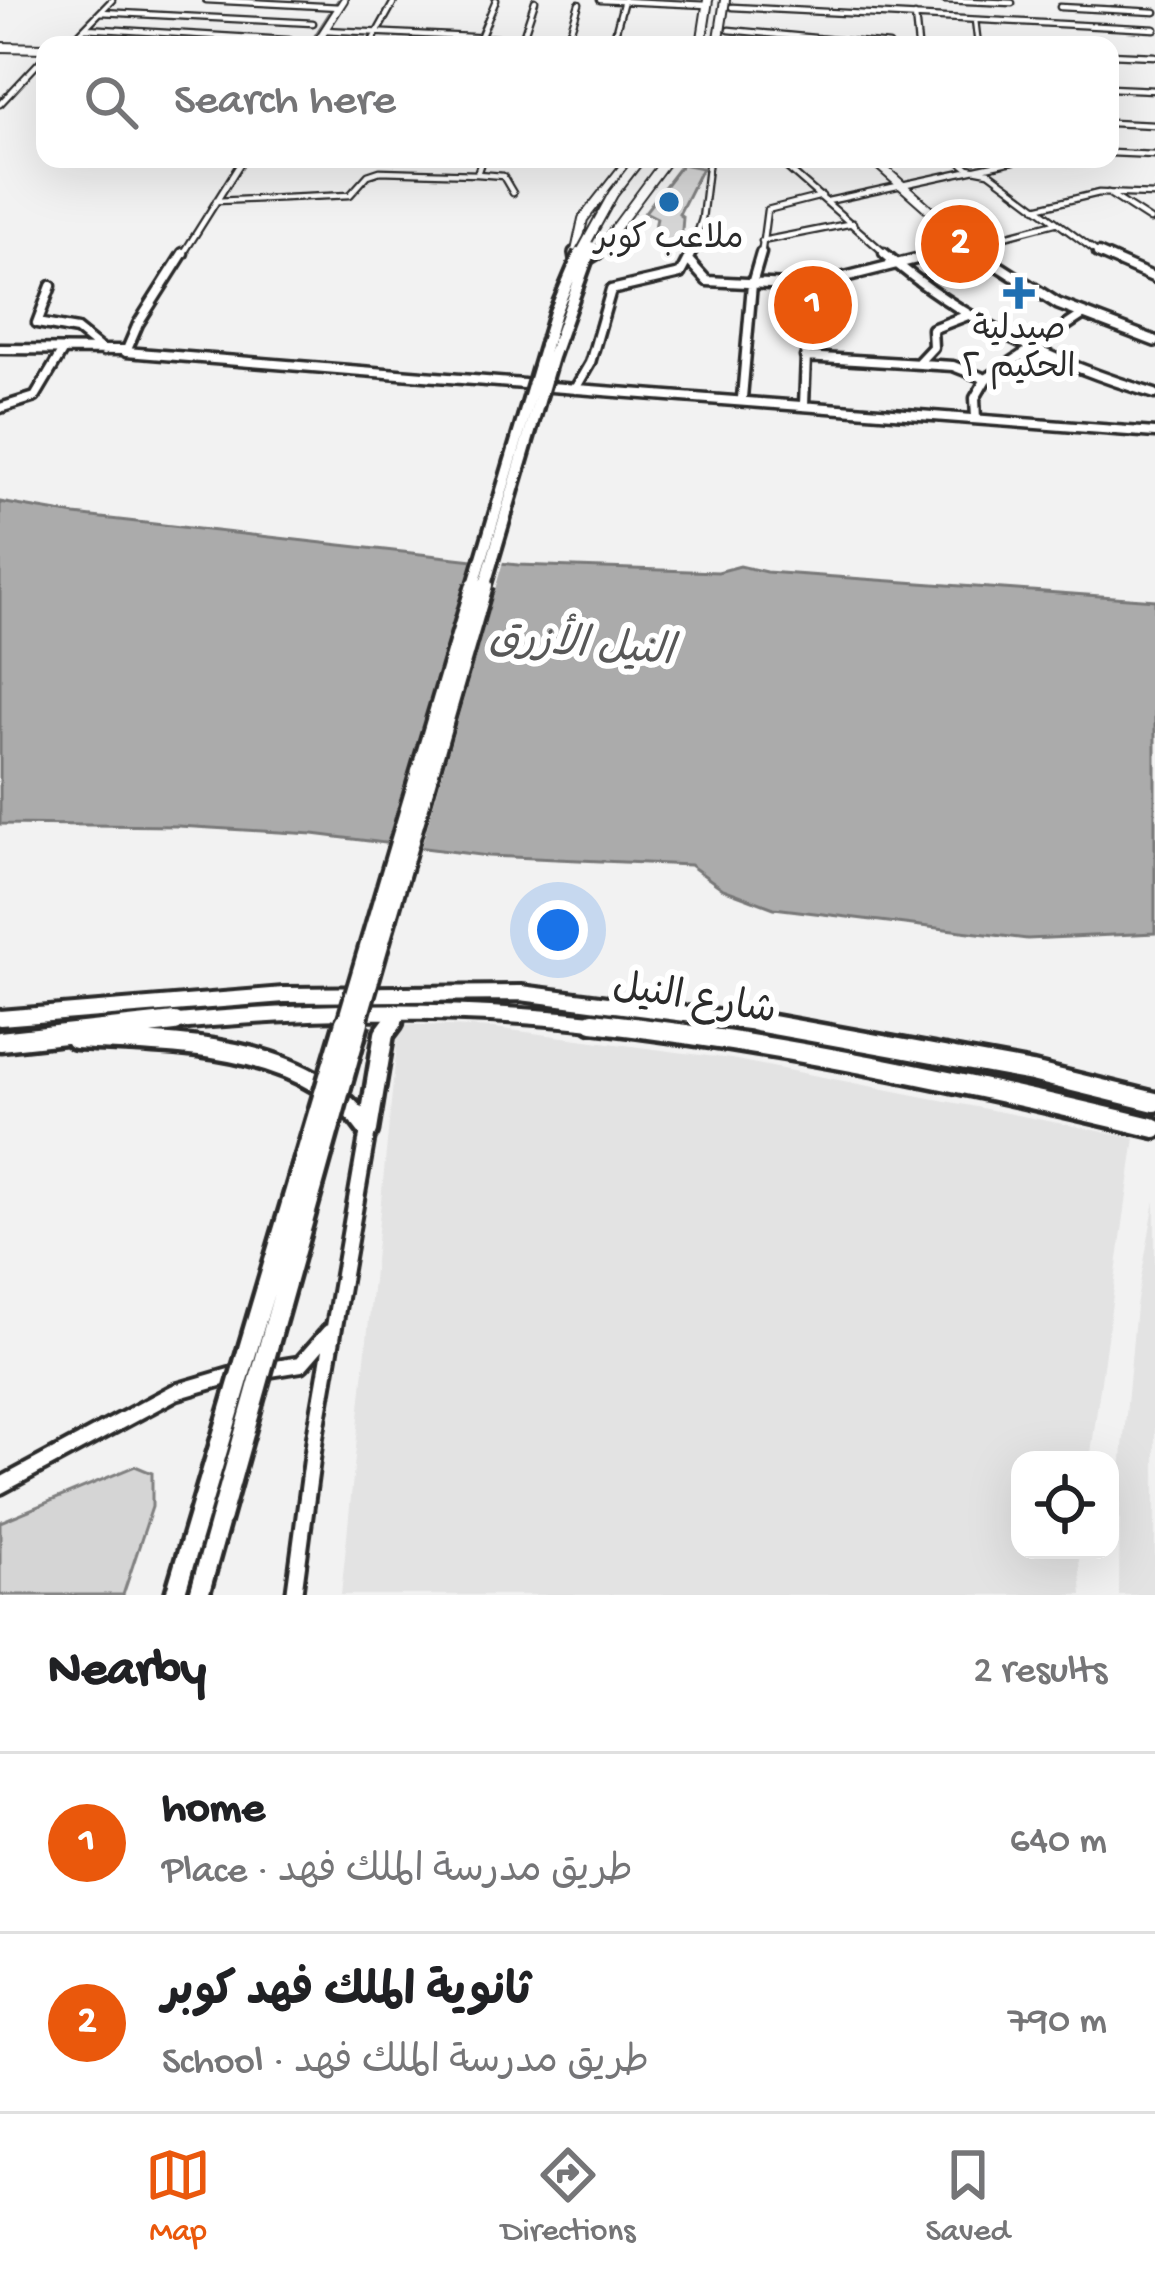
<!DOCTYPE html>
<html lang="en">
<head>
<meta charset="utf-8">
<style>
  :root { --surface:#fff; --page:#f6f6f6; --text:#202124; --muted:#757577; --line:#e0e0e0; --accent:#ea580c }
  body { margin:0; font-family:"Gochi Hand","Playpen Sans Arabic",sans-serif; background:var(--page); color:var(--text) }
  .controls { position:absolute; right:36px; bottom:36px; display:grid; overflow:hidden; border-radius:24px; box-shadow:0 12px 48px #0002 }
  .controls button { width:108px; height:108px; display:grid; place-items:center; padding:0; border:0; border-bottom:3px solid var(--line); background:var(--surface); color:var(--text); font:60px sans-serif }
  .you { position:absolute; left:558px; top:930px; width:42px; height:42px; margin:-30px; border:9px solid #fff; border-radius:50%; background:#1a73e8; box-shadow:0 0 0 18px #1a73e833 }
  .badge { display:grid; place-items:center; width:78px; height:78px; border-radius:50%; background:var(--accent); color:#fff; font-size:39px; font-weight:700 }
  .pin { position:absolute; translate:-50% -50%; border:6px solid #fff; box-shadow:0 3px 12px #0006 }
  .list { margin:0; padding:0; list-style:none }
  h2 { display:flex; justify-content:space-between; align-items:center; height:156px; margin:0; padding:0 48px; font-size:51px }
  h2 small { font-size:39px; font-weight:400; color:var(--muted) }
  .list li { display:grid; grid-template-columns:78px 1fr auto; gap:36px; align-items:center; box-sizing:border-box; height:180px; padding:0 48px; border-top:3px solid var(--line) }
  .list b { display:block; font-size:45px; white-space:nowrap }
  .list p { margin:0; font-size:39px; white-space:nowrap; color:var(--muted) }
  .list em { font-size:39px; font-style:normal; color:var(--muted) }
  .icon { flex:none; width:66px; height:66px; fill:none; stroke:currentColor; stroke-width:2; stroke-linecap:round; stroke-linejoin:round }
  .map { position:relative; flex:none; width:1155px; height:1595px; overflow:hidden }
  .search { position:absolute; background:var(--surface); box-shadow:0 12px 48px #0002; left:36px; right:36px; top:36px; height:132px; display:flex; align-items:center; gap:30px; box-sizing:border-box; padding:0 42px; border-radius:24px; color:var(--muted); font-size:45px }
  .sheet { height:516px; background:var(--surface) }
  nav { display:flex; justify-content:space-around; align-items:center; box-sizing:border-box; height:168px; border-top:3px solid var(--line); background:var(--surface); font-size:33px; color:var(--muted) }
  nav a { display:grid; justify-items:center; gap:6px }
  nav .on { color:var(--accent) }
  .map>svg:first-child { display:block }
  .built { fill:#e3e3e3 }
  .green { fill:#d5d5d5; stroke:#808080; stroke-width:3 }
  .water { fill:#ababab; stroke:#787878; stroke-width:3 }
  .pier { fill:#f2f2f2 }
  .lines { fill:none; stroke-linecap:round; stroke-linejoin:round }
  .stream { stroke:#787878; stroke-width:3 }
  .minor-far1-casing { stroke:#2b2b2b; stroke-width:9 }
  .minor-casing { stroke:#2b2b2b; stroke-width:15 }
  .tertiary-far1-casing { stroke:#2b2b2b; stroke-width:10 }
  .tertiary-casing { stroke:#2b2b2b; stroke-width:22 }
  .secondary-far1-casing { stroke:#2b2b2b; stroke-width:12 }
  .secondary-casing { stroke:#2b2b2b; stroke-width:16 }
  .primary-far2-casing { stroke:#2b2b2b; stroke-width:12 }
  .primary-far1-casing { stroke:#2b2b2b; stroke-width:22 }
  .primary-casing { stroke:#2b2b2b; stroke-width:27 }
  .minor-far1 { stroke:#fff; stroke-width:4.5 }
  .minor { stroke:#fff; stroke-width:8 }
  .tertiary-far1 { stroke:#fff; stroke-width:6 }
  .tertiary { stroke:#fff; stroke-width:14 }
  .secondary-far1 { stroke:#fff; stroke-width:8 }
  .secondary { stroke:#fff; stroke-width:9 }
  .primary-far2 { stroke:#fff; stroke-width:8 }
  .primary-far1 { stroke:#fff; stroke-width:14 }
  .primary { stroke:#fff; stroke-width:18 }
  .primary-bridge-far3-casing { stroke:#2b2b2b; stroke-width:12; stroke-linecap:butt }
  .primary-bridge-far2-casing { stroke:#2b2b2b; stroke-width:18; stroke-linecap:butt }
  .primary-bridge-far1-casing { stroke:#2b2b2b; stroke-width:22; stroke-linecap:butt }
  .primary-bridge-casing { stroke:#2b2b2b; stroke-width:27; stroke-linecap:butt }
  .primary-bridge-far3 { stroke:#fff; stroke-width:8 }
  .primary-bridge-far2 { stroke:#fff; stroke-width:10 }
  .primary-bridge-far1 { stroke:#fff; stroke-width:14 }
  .primary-bridge { stroke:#fff; stroke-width:18 }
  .poi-dot { fill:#1f6fb2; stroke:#fff; stroke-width:4.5 }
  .labels { text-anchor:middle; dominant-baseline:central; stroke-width:12; stroke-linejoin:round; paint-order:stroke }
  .far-poi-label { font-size:33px; fill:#2b2b2b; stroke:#fff }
  .street-label { font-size:39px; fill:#2b2b2b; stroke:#fff }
  .water-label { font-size:42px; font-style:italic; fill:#585858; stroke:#fff }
</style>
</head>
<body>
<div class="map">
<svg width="1155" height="1595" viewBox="0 0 1155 1595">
  <rect width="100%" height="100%" fill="#f2f2f2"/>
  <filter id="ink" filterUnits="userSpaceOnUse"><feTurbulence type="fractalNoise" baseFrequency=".00833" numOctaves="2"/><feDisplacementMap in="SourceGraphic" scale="24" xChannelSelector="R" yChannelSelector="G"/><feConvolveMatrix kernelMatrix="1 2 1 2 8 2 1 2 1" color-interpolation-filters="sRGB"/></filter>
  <g filter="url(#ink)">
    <path class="built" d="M 399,1024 L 495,1028 L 731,1059 L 1135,1138 L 1090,1460 L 1020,1460 L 1020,1550 L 1078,1550 L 1082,1595 L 341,1595 Z
      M 1155,1201 L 1155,1595 L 1119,1595 L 1120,1480 L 1136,1306 Z"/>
    <path class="green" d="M 682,164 L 702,168 L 679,214 L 683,217 L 681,243 L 652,241 L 657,218 L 645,212 Z
      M 135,1466 L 152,1473 L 152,1507 L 123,1595 L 0,1595 L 0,1522 Z"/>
    <path class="water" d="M 0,502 L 75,515 L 518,565 L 718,572 L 740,566 L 766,572 L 1155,600 L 1155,933 L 1027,939 L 774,908 L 723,889 L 690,865 L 488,856 L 313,834 L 178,826 L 0,824 Z"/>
    <path class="pier" d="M 475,555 L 504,558 L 419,855 L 384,851 Z"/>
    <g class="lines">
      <path class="stream" d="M 309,45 L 338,0"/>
      <defs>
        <path id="minor-far1" d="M 206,0 L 340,7
          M 600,0 L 707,5
          M 944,0 L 1012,3
          M 732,7 L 1155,29
          M 1060,7 L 1155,12
          M 101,12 L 313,23
          M 915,16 L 918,45
          M 975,20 L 978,45
          M 85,28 L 302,41
          M 324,30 L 598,43
          M 729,30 L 889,45
          M 522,40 L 535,1
          M 68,45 L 112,0
          M 370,45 L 395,0
          M 477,45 L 496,0
          M 566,45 L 579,4
          M 612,45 L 624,0
          M 1110,54 L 1155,56
          M 1110,88 L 1155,90
          M 0,104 L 45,56
          M 1110,123 L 1155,125
          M 1110,153 L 1155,155
          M 482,159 L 477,174 L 503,176 L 513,193
          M 545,159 L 591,159
          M 777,159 L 888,256
          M 957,159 L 968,168 L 989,172 L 1102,256
          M 1108,193 L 1150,220
          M 216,201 L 350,195 L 368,175 L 380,171 L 477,174
          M 828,201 L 1022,159
          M 1036,208 L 1099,193 L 1155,195
          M 762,241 L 853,223
          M 182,256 L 243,159
          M 690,256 L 702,219 L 709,159
          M 761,256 L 767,210 L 822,196
          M 928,256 L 1055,223"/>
        <path id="minor" d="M 183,253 L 138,324 L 126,352 L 524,384
          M 884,253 C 964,322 1055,364 1155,394
          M 1098,253 L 1155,278
          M 689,261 L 707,281 L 809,286 L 940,253
          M 51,286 L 37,323 L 77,330 L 103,351
          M 0,349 L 125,350
          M 805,357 L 953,366 L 986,379 L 1081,316
          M 918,363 L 933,347 L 932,329 L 968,315
          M 551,387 L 1155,433
          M 575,389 L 590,363 L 611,290 L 680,274 L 691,253
          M 742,398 L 752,284 L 761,253
          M 804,404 L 809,286
          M 0,408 L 35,397 L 63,350
          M 976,419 L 975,398 L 986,379"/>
        <path id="tertiary-far1" d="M 315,45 L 344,0"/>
        <path id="tertiary" d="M 258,1371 L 301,1364 L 329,1332
          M 0,1486 L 175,1392 L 240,1373
          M 294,1595 L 315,1437 L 368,1130"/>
        <path id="secondary-far1" d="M 0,47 L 45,48
          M 872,159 L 982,256
          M 575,256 L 583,219 L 630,159
          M 595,256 L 667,159"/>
        <path id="secondary" d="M 574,253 L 575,259
          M 978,253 L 1058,304 L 1155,341
          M 586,260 L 598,253"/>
        <path id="primary-far2" d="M 701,45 L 708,0
          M 718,45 L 725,0"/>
        <path id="primary-far1" d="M 0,1018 L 284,995 L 521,993 L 772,1025
          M 148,1025 C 304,1008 462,1006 618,1025
          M 391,1025 L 400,1012"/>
        <path id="primary" d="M 593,1022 C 783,1044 969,1083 1155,1128
          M 756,1022 L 1032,1072 L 1155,1102
          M 75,1039 C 172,1044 307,1041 368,1130
          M 0,1041 L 175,1022
          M 368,1130 L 384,1034 L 393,1022"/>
      </defs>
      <use href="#minor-far1" class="minor-far1-casing"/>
      <use href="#minor" class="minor-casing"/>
      <use href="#tertiary-far1" class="tertiary-far1-casing"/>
      <use href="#tertiary" class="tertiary-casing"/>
      <use href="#secondary-far1" class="secondary-far1-casing"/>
      <use href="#secondary" class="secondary-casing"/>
      <use href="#primary-far2" class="primary-far2-casing"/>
      <use href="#primary-far1" class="primary-far1-casing"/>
      <use href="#primary" class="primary-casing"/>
      <use href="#minor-far1" class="minor-far1"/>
      <use href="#minor" class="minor"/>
      <use href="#tertiary-far1" class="tertiary-far1"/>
      <use href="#tertiary" class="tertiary"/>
      <use href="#secondary-far1" class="secondary-far1"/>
      <use href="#secondary" class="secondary"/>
      <use href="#primary-far2" class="primary-far2"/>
      <use href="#primary-far1" class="primary-far1"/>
      <use href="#primary" class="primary"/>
      <defs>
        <path id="primary-bridge-far3" d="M 579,256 L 613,194 L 640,159
          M 588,256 L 591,246"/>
        <path id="primary-bridge-far2" d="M 473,588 L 555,312 L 580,253
          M 484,588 L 552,357 L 589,253"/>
        <path id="primary-bridge-far1" d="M 344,1025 L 474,585
          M 358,1025 L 485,585"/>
        <path id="primary-bridge" d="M 175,1595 L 345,1022
          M 199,1595 L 359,1022"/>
      </defs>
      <use href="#primary-bridge-far3" class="primary-bridge-far3-casing"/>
      <use href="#primary-bridge-far2" class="primary-bridge-far2-casing"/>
      <use href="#primary-bridge-far1" class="primary-bridge-far1-casing"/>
      <use href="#primary-bridge" class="primary-bridge-casing"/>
      <use href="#primary-bridge-far3" class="primary-bridge-far3"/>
      <use href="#primary-bridge-far2" class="primary-bridge-far2"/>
      <use href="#primary-bridge-far1" class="primary-bridge-far1"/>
      <use href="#primary-bridge" class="primary-bridge"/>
    </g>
  </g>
  <g class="poi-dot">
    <circle cx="669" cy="202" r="12"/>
    <path d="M1013 275h12v12h12v12h-12v12h-12v-12h-12v-12h12z"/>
  </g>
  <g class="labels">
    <g class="far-poi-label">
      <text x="669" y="241">ملاعب كوبر</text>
      <text x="1019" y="332">صيدلية<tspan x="1019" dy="38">الحكيم ٢</tspan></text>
    </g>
    <g class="street-label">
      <text transform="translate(694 1002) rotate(9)">شارع النيل</text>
    </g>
    <g class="water-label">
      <text transform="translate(581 648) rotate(5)">النيل الأزرق</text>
    </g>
  </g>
</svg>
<div class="controls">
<button><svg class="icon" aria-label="locate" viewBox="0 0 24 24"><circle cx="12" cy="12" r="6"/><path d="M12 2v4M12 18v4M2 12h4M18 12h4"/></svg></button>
</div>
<div class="you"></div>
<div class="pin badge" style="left:813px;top:305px">1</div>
<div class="pin badge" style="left:960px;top:244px">2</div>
<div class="search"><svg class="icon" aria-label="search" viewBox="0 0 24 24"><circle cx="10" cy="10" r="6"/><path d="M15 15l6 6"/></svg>Search here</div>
</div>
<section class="sheet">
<h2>Nearby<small>2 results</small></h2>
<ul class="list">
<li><span class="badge">1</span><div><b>home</b><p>Place · طريق مدرسة الملك فهد</p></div><em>640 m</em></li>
<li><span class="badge">2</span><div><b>ثانوية الملك فهد كوبر</b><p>School · طريق مدرسة الملك فهد</p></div><em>790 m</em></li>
</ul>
</section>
<nav>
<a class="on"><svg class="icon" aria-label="map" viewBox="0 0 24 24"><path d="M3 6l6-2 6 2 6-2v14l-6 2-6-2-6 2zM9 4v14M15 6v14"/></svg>Map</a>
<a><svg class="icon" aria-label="directions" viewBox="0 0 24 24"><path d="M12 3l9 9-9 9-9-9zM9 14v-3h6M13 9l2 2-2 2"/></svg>Directions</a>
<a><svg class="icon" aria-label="saved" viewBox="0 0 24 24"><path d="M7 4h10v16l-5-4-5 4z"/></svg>Saved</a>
</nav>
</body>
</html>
